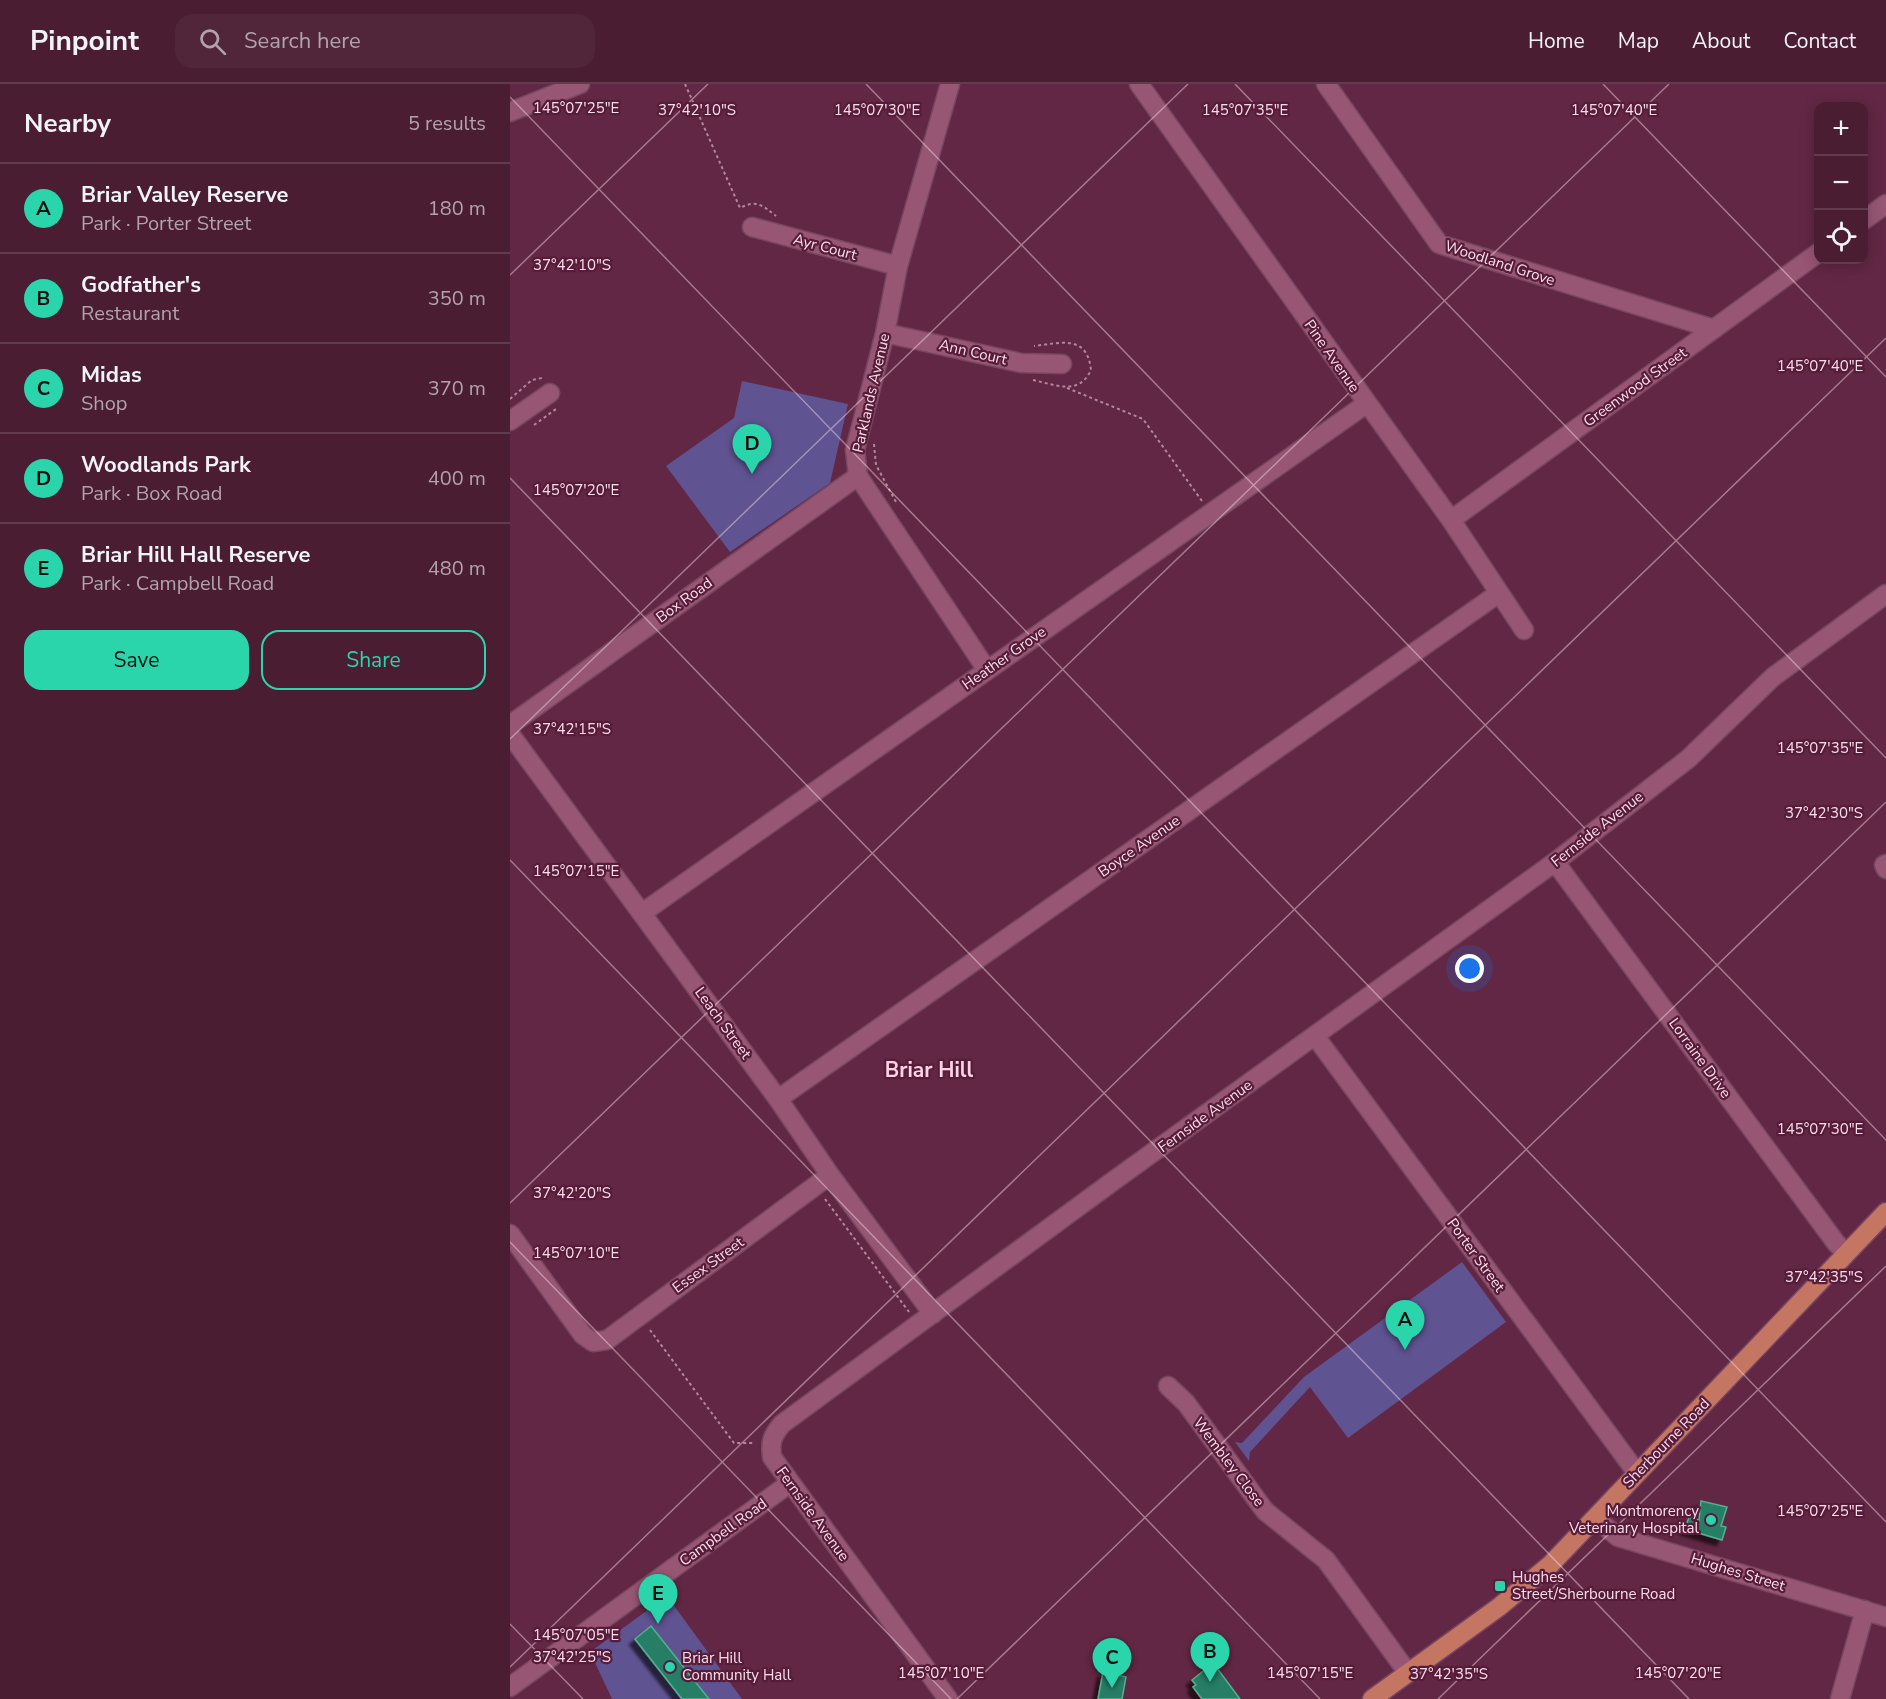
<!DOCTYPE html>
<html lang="en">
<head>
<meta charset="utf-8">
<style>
  :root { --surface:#4a1d33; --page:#51263b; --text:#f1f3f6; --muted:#b2a2ac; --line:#613b4e; --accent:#2bd5ac }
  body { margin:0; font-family:"Nunito Sans",sans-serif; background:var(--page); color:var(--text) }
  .controls { position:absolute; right:18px; top:18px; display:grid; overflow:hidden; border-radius:12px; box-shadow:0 3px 15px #0003 }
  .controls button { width:54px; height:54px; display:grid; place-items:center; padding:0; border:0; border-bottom:2px solid var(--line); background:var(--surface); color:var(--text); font:30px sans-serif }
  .you { position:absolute; left:960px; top:885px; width:21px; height:21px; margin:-15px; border:4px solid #fff; border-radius:50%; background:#1a73e8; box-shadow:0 0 0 9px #1a73e833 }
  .badge { display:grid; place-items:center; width:39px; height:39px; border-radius:50%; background:var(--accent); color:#111; font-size:20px; font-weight:700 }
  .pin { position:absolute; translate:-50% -50px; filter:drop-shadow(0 2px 3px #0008) }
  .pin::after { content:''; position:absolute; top:32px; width:21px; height:18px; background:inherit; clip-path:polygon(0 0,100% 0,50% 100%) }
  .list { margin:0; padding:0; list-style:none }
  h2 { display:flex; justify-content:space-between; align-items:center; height:78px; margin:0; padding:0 24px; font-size:26px }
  h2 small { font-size:20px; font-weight:400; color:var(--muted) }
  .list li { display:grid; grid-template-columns:39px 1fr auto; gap:18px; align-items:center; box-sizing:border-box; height:90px; padding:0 24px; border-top:2px solid var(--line) }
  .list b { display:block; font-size:22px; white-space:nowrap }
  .list p { margin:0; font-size:20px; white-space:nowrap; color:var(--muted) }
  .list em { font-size:20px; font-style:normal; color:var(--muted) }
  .actions { display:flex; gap:12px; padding:18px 24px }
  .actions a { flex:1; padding:14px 0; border:2px solid var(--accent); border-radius:18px; text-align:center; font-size:21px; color:var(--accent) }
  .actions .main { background:var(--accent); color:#111 }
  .icon { flex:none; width:33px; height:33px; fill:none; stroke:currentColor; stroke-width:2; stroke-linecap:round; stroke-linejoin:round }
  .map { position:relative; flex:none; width:1376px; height:1615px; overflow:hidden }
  header { display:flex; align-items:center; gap:36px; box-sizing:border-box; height:84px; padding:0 30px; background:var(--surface); border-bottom:2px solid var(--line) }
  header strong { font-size:28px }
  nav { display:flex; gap:33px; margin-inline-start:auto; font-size:21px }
  .search { width:420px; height:54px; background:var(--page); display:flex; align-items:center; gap:15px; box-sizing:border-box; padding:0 21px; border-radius:18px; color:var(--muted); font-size:22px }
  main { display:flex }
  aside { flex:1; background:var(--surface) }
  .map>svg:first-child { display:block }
  .green { fill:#5f5391 }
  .building { fill:#257e66; stroke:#58ae94; stroke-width:1.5; filter:url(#shadow) }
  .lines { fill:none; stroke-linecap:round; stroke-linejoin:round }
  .minor-casing { stroke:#774660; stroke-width:21 }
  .major-casing { stroke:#774660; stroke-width:21 }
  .path { stroke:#b3879b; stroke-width:2; stroke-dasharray:3 3; stroke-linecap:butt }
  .minor { stroke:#965674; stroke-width:18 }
  .major { stroke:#c47663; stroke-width:18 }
  .ticks { fill:none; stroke:#fbdde9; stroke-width:1.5; stroke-opacity:0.45 }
  .poi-dot { fill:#2bd5ac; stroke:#561c3a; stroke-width:2 }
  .labels { text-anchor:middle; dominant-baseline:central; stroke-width:4.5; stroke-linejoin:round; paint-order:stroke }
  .street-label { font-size:15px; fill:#fbdde9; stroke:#561c3a }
  .poi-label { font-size:15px; fill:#fbdde9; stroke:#561c3a; text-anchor:start }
  .district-label { font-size:21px; font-weight:bold; fill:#ffd2e5; stroke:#561c3a }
  .ticks-label { font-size:15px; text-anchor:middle; fill:#fbdde9; stroke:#561c3a; stroke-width:4.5; stroke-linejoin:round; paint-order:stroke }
</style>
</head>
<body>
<header>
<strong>Pinpoint</strong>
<div class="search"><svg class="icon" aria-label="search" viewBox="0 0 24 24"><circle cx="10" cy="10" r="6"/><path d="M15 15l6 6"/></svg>Search here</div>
<nav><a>Home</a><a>Map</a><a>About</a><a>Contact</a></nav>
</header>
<main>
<aside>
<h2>Nearby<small>5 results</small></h2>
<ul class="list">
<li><span class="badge">A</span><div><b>Briar Valley Reserve</b><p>Park · Porter Street</p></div><em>180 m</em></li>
<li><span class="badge">B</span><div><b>Godfather's</b><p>Restaurant</p></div><em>350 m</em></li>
<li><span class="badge">C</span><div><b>Midas</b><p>Shop</p></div><em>370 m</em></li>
<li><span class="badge">D</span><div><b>Woodlands Park</b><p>Park · Box Road</p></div><em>400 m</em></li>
<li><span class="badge">E</span><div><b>Briar Hill Hall Reserve</b><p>Park · Campbell Road</p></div><em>480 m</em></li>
</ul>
<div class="actions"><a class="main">Save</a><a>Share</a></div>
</aside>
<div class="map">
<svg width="1376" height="1615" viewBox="0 0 1376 1615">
  <defs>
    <filter id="shadow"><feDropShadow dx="-5.5" dy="5.5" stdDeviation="1.5" flood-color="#0009"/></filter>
  </defs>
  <rect width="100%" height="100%" fill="#622744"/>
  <path class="green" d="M 232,297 L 338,320 L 320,399 L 220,468 L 156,382 L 224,334 Z
    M 952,1178 L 996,1238 L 838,1354 L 800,1303 L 740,1368 L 739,1377 L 725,1358 L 732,1359 L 794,1293 Z
    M 157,1512 L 232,1615 L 102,1615 L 80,1568 Z"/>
  <path class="building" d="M 1191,1417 L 1217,1423 L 1211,1442 L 1216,1443 L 1212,1456 L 1175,1445 L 1179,1433 L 1189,1436 Z
    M 141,1542 L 199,1615 L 172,1615 L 125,1555 Z
    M 697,1584 L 700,1589 L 707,1584 L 730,1615 L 692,1615 L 683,1603 L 686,1601 L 682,1596 Z
    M 593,1588 L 616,1593 L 612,1615 L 588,1615 Z"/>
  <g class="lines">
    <defs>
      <path id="minor" d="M 440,0 L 388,182 L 375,249 L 345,366 L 348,392 L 477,586
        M 629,0 L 941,436 L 1014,546
        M 816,0 L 929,160 L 1204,245
        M 0,28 L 70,0
        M 1354,136 L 1376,120
        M 242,143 L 388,182
        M 375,249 L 511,279 L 552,280
        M 0,337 L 40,309
        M 941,436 L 1308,169
        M 0,641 L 348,392
        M 0,650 L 268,1015 L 320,1091 L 423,1230
        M 1045,778 L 1326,1159 L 1336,1169
        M 1376,780 L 1374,781 L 1376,785
        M 132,829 L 856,320
        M 805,952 L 1127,1389
        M 268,1015 L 989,509
        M 0,1150 L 73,1251 L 83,1258 L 97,1256 L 320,1091
        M 658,1302 L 676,1319 L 755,1427 L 816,1476 L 898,1589
        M 1085,1434 L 1108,1453 L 1376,1533
        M 0,1603 L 280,1399
        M 438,1615 L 262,1373 C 260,1358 262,1352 272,1340 L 606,1095 L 1045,778 L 1178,675 L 1263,593 L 1376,510
        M 1330,1615 L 1355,1526"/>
      <path id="major" d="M 862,1615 L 989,1523 L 1041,1480 L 1376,1128"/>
    </defs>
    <use href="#minor" class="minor-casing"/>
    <use href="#major" class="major-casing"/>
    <path class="path" d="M 175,0 L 230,124 C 247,115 253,122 266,132
      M 523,296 C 546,301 569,312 581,286 C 577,250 551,259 524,262
      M 557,304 L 633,335 L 692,417
      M 0,315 L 22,296 L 32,294
      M 24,341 L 46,325
      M 364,360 L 366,381 L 386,418
      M 315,1115 L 399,1228
      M 140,1246 L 224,1359 L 245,1359"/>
    <use href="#minor" class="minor"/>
    <use href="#major" class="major"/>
  </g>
  <path class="ticks" d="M 356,0 L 1376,1056M 725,0 L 1376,674M 1093,0 L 1376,293M 0,13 L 1376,1438M 0,191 L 198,0M 0,394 L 1179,1615M 0,655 L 678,0M 0,776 L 810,1615M 0,1119 L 1159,0M 0,1158 L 441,1615M 0,1540 L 73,1615M 0,1583 L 1376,254M 447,1615 L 1376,718M 928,1615 L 1376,1182"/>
  <g class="poi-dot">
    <circle cx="1201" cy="1436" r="6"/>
    <rect x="984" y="1496" width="12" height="12" rx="3"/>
    <circle cx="160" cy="1583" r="6"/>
  </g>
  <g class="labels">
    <g class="street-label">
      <text transform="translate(315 163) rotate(15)">Ayr Court</text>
      <text transform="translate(990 179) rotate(18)">Woodland Grove</text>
      <text transform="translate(463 268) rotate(13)">Ann Court</text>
      <text transform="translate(822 272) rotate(55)">Pine Avenue</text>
      <text transform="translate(1125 303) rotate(-36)">Greenwood Street</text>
      <text transform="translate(361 309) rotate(-77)">Parklands Avenue</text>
      <text transform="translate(174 516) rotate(-36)">Box Road</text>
      <text transform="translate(494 574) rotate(-35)">Heather Grove</text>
      <text transform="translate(1087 745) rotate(-38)">Fernside Avenue</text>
      <text transform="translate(629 762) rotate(-35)">Boyce Avenue</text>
      <text transform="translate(213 939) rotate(54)">Leach Street</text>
      <text transform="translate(1190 974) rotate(54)">Lorraine Drive</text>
      <text transform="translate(695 1032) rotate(-36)">Fernside Avenue</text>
      <text transform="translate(966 1171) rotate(54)">Porter Street</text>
      <text transform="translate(198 1181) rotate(-36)">Essex Street</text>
      <text transform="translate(1156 1359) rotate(-46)">Sherbourne Road</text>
      <text transform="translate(719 1378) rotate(53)">Wembley Close</text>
      <text transform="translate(303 1430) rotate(54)">Fernside Avenue</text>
      <text transform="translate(213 1448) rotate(-36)">Campbell Road</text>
      <text transform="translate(1228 1488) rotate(17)">Hughes Street</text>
    </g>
    <g class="poi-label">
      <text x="1189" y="1427" text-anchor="end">Montmorency<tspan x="1189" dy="17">Veterinary Hospital</tspan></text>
      <text x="1002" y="1493">Hughes<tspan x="1002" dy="17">Street/Sherbourne Road</tspan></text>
      <text x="172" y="1574">Briar Hill<tspan x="172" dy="17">Community Hall</tspan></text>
    </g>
    <g class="district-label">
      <text x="419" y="986">Briar Hill</text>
    </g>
  </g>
  <g class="ticks-label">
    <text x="66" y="29">145°07'25"E</text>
    <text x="187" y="31">37°42'10"S</text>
    <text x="1104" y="31">145°07'40"E</text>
    <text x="367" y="31">145°07'30"E</text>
    <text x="735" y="31">145°07'35"E</text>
    <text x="62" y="186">37°42'10"S</text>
    <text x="1310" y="287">145°07'40"E</text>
    <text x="66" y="411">145°07'20"E</text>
    <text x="62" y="650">37°42'15"S</text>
    <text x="1310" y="669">145°07'35"E</text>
    <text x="1314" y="734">37°42'30"S</text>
    <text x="66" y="792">145°07'15"E</text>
    <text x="1310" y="1050">145°07'30"E</text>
    <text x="62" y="1114">37°42'20"S</text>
    <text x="66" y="1174">145°07'10"E</text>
    <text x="1314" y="1198">37°42'35"S</text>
    <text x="1310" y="1432">145°07'25"E</text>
    <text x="66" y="1556">145°07'05"E</text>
    <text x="62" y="1578">37°42'25"S</text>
    <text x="431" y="1594">145°07'10"E</text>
    <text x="800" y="1594">145°07'15"E</text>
    <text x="1168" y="1594">145°07'20"E</text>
    <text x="939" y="1595">37°42'35"S</text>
  </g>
</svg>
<div class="controls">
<button>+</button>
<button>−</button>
<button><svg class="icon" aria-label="locate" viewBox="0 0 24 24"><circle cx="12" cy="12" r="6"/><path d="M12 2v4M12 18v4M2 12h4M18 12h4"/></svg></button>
</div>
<div class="you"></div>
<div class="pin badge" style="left:895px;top:1266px">A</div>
<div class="pin badge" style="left:700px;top:1598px">B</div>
<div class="pin badge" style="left:602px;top:1604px">C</div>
<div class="pin badge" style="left:242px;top:390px">D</div>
<div class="pin badge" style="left:148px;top:1540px">E</div>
</div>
</main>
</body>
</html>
